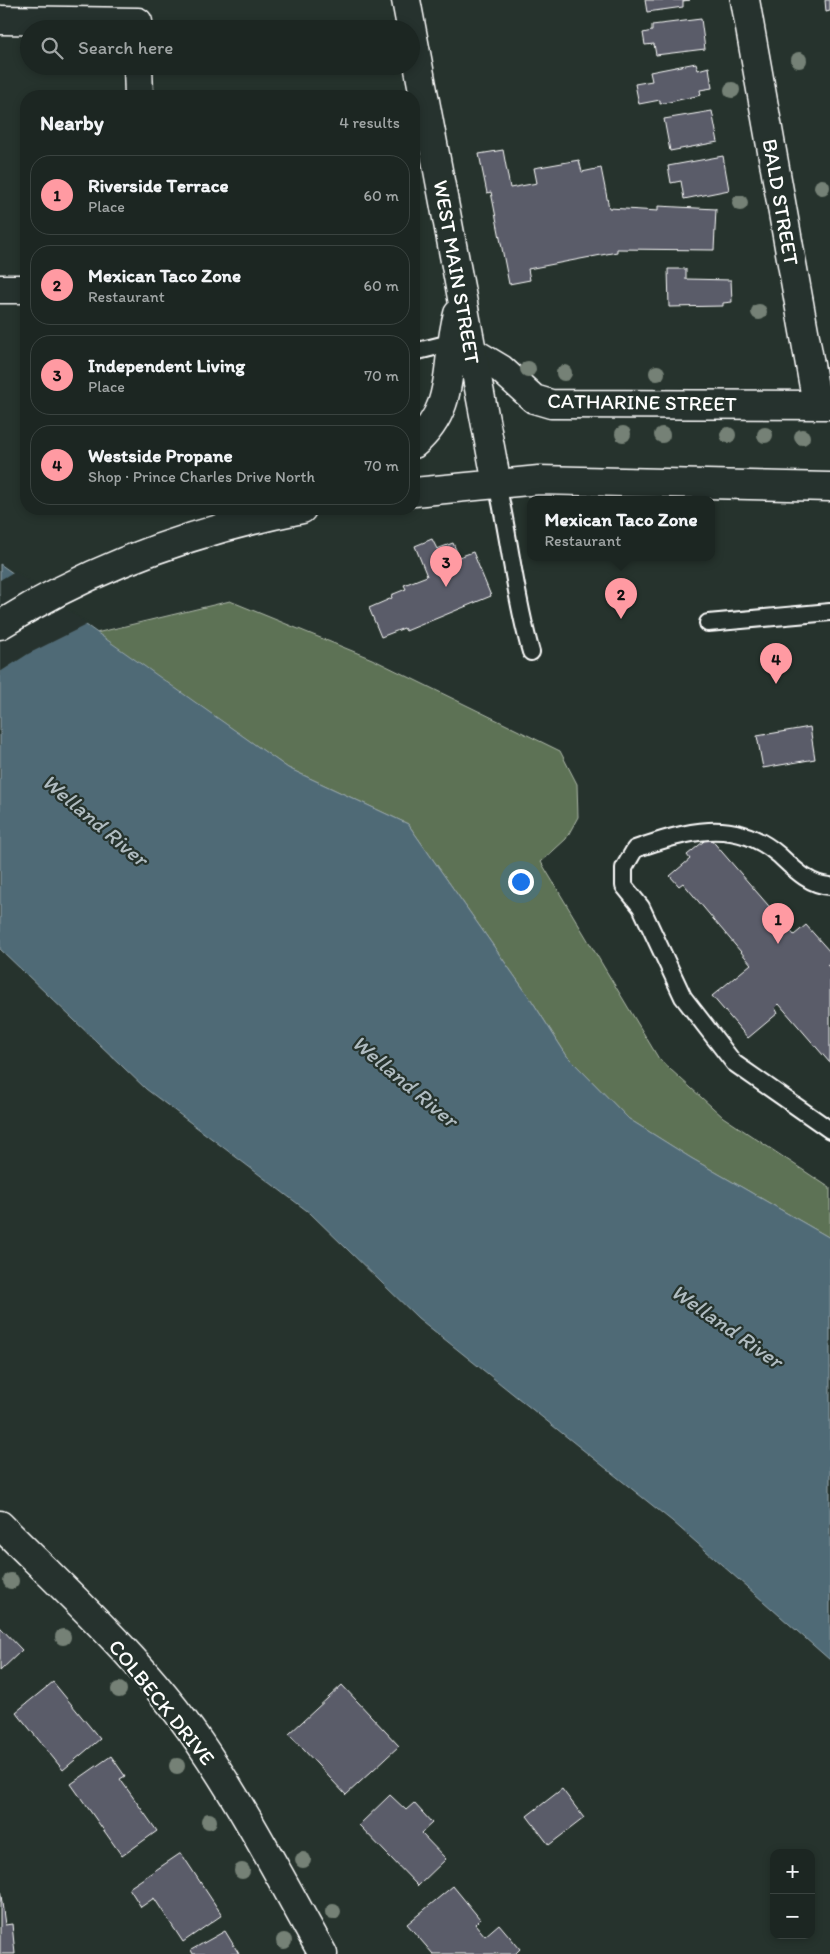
<!DOCTYPE html>
<html lang="en">
<head>
<meta charset="utf-8">
<style>
  :root { --surface:#1c2622; --page:#29322f; --text:#f1f3f6; --muted:#a0a5a5; --line:#3a4340; --accent:#ff9aa2 }
  body { margin:0; font-family:Itim,sans-serif; background:var(--page); color:var(--text) }
  .controls { position:absolute; right:15px; bottom:15px; display:grid; overflow:hidden; border-radius:10px; box-shadow:0 2px 8px #0003 }
  .controls button { width:45px; height:45px; display:grid; place-items:center; padding:0; border:0; border-bottom:1px solid var(--line); background:var(--surface); color:var(--text); font:25px sans-serif }
  .you { position:absolute; left:520px; top:881px; width:18px; height:18px; margin:-12px; border:4px solid #fff; border-radius:50%; background:#1a73e8; box-shadow:0 0 0 8px #1a73e833 }
  .badge { display:grid; place-items:center; width:32px; height:32px; border-radius:50%; background:var(--accent); color:#111; font-size:16px; font-weight:700 }
  .pin { position:absolute; translate:-50% -41px; filter:drop-shadow(0 1px 2px #0008) }
  .pin::after { content:''; position:absolute; top:26px; width:18px; height:15px; background:inherit; clip-path:polygon(0 0,100% 0,50% 100%) }
  .popup { position:absolute; left:527px; top:496px; width:188px; height:65px; box-sizing:border-box; display:grid; place-content:center; border-radius:10px; background:var(--surface); filter:drop-shadow(0 1px 4px #0005); font-size:16px; white-space:nowrap; color:var(--muted) }
  .popup b { font-size:19px; color:var(--text) }
  .popup::after { content:''; position:absolute; left:50%; top:100%; margin-left:-10px; border:10px solid transparent; border-top-color:var(--surface) }
  .list { margin:0; padding:0; list-style:none }
  h2 { display:flex; justify-content:space-between; align-items:center; height:65px; margin:0; padding:0 20px; font-size:21px }
  h2 small { font-size:16px; font-weight:400; color:var(--muted) }
  .list li { display:grid; grid-template-columns:32px 1fr auto; gap:15px; align-items:center; box-sizing:border-box; height:80px; margin:0 10px 10px; padding:0 10px; border:1px solid var(--line); border-radius:20px }
  .list b { display:block; font-size:19px; white-space:nowrap }
  .list p { margin:0; font-size:16px; white-space:nowrap; color:var(--muted) }
  .list em { font-size:16px; font-style:normal; color:var(--muted) }
  .icon { flex:none; width:28px; height:28px; fill:none; stroke:currentColor; stroke-width:2; stroke-linecap:round; stroke-linejoin:round }
  .map { position:relative; flex:none; width:830px; height:1954px; overflow:hidden }
  .search { position:absolute; background:var(--surface); box-shadow:0 2px 8px #0003; left:20px; top:20px; width:400px; height:55px; display:flex; align-items:center; gap:12px; box-sizing:border-box; padding:0 18px; border-radius:28px; color:var(--muted); font-size:19px }
  .panel { position:absolute; background:var(--surface); box-shadow:0 2px 8px #0003; left:20px; top:90px; width:400px; height:425px; border-radius:20px }
  .map>svg:first-child { display:block }
  .green { fill:#5d7255; stroke:#aeb8aa }
  .water { fill:#506b76; stroke:#96a6ad }
  .pier { fill:#26332d }
  .building { fill:#5a5c69; stroke:#fff }
  .lines { fill:none; stroke-linecap:round; stroke-linejoin:round }
  .lane-casing { stroke:#fff; stroke-width:20 }
  .street-casing { stroke:#fff; stroke-width:31 }
  .secondary-casing { stroke:#fff; stroke-width:31 }
  .lane { stroke:#26332d; stroke-width:16 }
  .street { stroke:#26332d; stroke-width:28 }
  .secondary { stroke:#26332d; stroke-width:28 }
  .tree { fill:#758176 }
  .labels { text-anchor:middle; dominant-baseline:central; stroke-width:4.5; stroke-linejoin:round; paint-order:stroke }
  .street-label { font-size:21px; fill:#fff; stroke:#26332d }
  .water-label { font-size:22px; font-style:italic; fill:#b0bcc1; stroke:#26332d }
</style>
</head>
<body>
<div class="map">
<svg width="830" height="1954" viewBox="0 0 830 1954">
  <rect width="100%" height="100%" fill="#26332d"/>
  <filter id="ink" filterUnits="userSpaceOnUse"><feTurbulence type="fractalNoise" baseFrequency=".02" numOctaves="2"/><feDisplacementMap in="SourceGraphic" scale="10" xChannelSelector="R" yChannelSelector="G"/><feConvolveMatrix kernelMatrix="1 2 1 2 8 2 1 2 1" color-interpolation-filters="sRGB"/></filter>
  <g filter="url(#ink)">
    <path class="green" d="M 230,601 L 372,659 L 560,751 L 577,784 L 578,817 L 566,839 L 541,862 L 659,1059 L 723,1117 L 830,1188 L 830,1238 L 691,1158 L 629,1119 L 567,1056 L 532,1001 L 408,824 L 288,768 L 96,633 Z"/>
    <path class="water" d="M 0,564 L 288,768 L 408,824 L 532,1001 L 567,1056 L 629,1119 L 691,1158 L 830,1238 L 830,1660 L 672,1521 L 418,1318 L 310,1213 L 146,1089 L 0,949 Z"/>
    <path class="pier" d="M 15,571 L 88,624 L 28,654 L 0,672 L 0,580 Z"/>
    <path class="building" d="M 645,0 L 690,0 L 683,1 L 683,7 L 647,12 Z
      M 825,0 L 830,0 L 830,11 L 826,12 Z
      M 701,19 L 705,49 L 656,55 L 654,44 L 645,45 L 643,33 L 652,31 L 652,25 Z
      M 696,63 L 698,70 L 709,67 L 712,88 L 700,90 L 701,95 L 660,104 L 660,100 L 639,104 L 635,84 L 652,81 L 650,72 Z
      M 712,111 L 718,142 L 670,151 L 664,119 Z
      M 503,150 L 510,188 L 537,183 L 534,168 L 579,160 L 582,172 L 601,168 L 609,208 L 658,211 L 658,206 L 716,209 L 714,250 L 617,249 L 617,252 L 528,269 L 530,280 L 509,284 L 491,192 L 487,193 L 479,154 Z
      M 723,156 L 729,190 L 684,199 L 681,181 L 671,183 L 668,166 Z
      M 668,269 L 686,269 L 686,279 L 731,280 L 732,302 L 723,303 L 723,306 L 669,307 Z
      M 432,539 L 437,549 L 453,543 L 459,557 L 473,552 L 491,596 L 406,631 L 404,628 L 381,637 L 369,608 L 392,598 L 391,595 L 406,589 L 404,585 L 427,576 L 415,546 Z
      M 810,727 L 815,759 L 763,768 L 757,736 Z
      M 709,837 L 794,935 L 806,925 L 830,952 L 830,962 L 827,965 L 830,968 L 830,1063 L 779,1004 L 775,1008 L 778,1013 L 748,1038 L 712,996 L 751,964 L 683,883 L 679,886 L 670,876 L 690,859 L 687,855 Z
      M 0,1627 L 22,1650 L 0,1671 Z
      M 53,1682 L 100,1739 L 63,1770 L 16,1712 Z
      M 342,1685 L 399,1746 L 346,1795 L 289,1734 Z
      M 111,1756 L 125,1776 L 120,1779 L 157,1831 L 122,1856 L 71,1784 Z
      M 562,1789 L 584,1818 L 549,1845 L 527,1816 Z
      M 390,1795 L 406,1810 L 414,1803 L 432,1823 L 421,1833 L 446,1859 L 418,1886 L 359,1825 Z
      M 181,1853 L 222,1915 L 183,1942 L 154,1898 L 141,1907 L 129,1888 Z
      M 453,1886 L 480,1919 L 475,1924 L 485,1936 L 499,1924 L 520,1949 L 515,1954 L 433,1954 L 407,1924 Z
      M 0,1888 L 5,1925 L 12,1924 L 15,1954 L 0,1954 Z
      M 225,1931 L 239,1954 L 193,1954 L 191,1950 Z"/>
    <g class="lines">
      <defs>
        <path id="lane" d="M 414,352 L 458,341
          M 497,484 C 510,540 515,598 531,652
          M 708,623 L 830,612
          M 830,886 C 809,885 794,869 779,855 C 734,816 685,832 635,849 L 624,868 L 624,886 L 641,907 L 683,997 L 734,1063 L 830,1130"/>
        <path id="street" d="M 745,0 L 817,404
          M 0,20 L 138,22
          M 138,66 L 139,96
          M 0,289 L 26,289
          M 471,351 L 501,369 L 534,399 L 551,404 L 830,405"/>
        <path id="secondary" d="M 406,0 L 497,484
          M 414,444 C 458,406 444,364 458,314
          M 414,492 L 539,480 L 830,487
          M 0,625 C 92,567 196,530 302,509
          M 0,1525 C 67,1592 145,1663 199,1742 C 245,1809 283,1883 323,1954"/>
      </defs>
      <use href="#lane" class="lane-casing"/>
      <use href="#street" class="street-casing"/>
      <use href="#secondary" class="secondary-casing"/>
      <use href="#lane" class="lane"/>
      <use href="#street" class="street"/>
      <use href="#secondary" class="secondary"/>
    </g>
    <g class="tree">
      <circle cx="799" cy="60" r="8"/>
      <circle cx="732" cy="90" r="8"/>
      <circle cx="822" cy="187" r="8"/>
      <circle cx="740" cy="203" r="8"/>
      <circle cx="759" cy="312" r="8"/>
      <circle cx="528" cy="369" r="8"/>
      <circle cx="564" cy="373" r="8"/>
      <circle cx="657" cy="373" r="8"/>
      <circle cx="623" cy="434" r="8"/>
      <circle cx="662" cy="435" r="8"/>
      <circle cx="728" cy="435" r="8"/>
      <circle cx="765" cy="435" r="8"/>
      <circle cx="802" cy="437" r="8"/>
      <circle cx="11" cy="1581" r="8"/>
      <circle cx="63" cy="1637" r="8"/>
      <circle cx="119" cy="1690" r="8"/>
      <circle cx="177" cy="1766" r="8"/>
      <circle cx="209" cy="1821" r="8"/>
      <circle cx="303" cy="1860" r="8"/>
      <circle cx="242" cy="1871" r="8"/>
      <circle cx="333" cy="1912" r="8"/>
      <circle cx="284" cy="1941" r="8"/>
    </g>
  </g>
  <g class="labels">
    <g class="street-label">
      <text transform="translate(781 202) rotate(80)">BALD STREET</text>
      <text transform="translate(457 272) rotate(80)">WEST MAIN STREET</text>
      <text transform="translate(642 402) rotate(1)">CATHARINE STREET</text>
      <text transform="translate(162 1702) rotate(51)">COLBECK DRIVE</text>
    </g>
    <g class="water-label">
      <text transform="translate(95 820) rotate(40)">Welland River</text>
      <text transform="translate(405 1081) rotate(40)">Welland River</text>
      <text transform="translate(727 1326) rotate(35)">Welland River</text>
    </g>
  </g>
</svg>
<div class="controls">
<button>+</button>
<button>−</button>
</div>
<div class="you"></div>
<div class="pin badge" style="left:778px;top:944px">1</div>
<div class="pin badge" style="left:621px;top:619px">2</div>
<div class="popup"><b>Mexican Taco Zone</b>Restaurant</div>
<div class="pin badge" style="left:446px;top:587px">3</div>
<div class="pin badge" style="left:776px;top:684px">4</div>
<div class="search"><svg class="icon" aria-label="search" viewBox="0 0 24 24"><circle cx="10" cy="10" r="6"/><path d="M15 15l6 6"/></svg>Search here</div>
<section class="panel">
<h2>Nearby<small>4 results</small></h2>
<ul class="list">
<li><span class="badge">1</span><div><b>Riverside Terrace</b><p>Place</p></div><em>60 m</em></li>
<li><span class="badge">2</span><div><b>Mexican Taco Zone</b><p>Restaurant</p></div><em>60 m</em></li>
<li><span class="badge">3</span><div><b>Independent Living</b><p>Place</p></div><em>70 m</em></li>
<li><span class="badge">4</span><div><b>Westside Propane</b><p>Shop · Prince Charles Drive North</p></div><em>70 m</em></li>
</ul>
</section>
</div>
</body>
</html>
